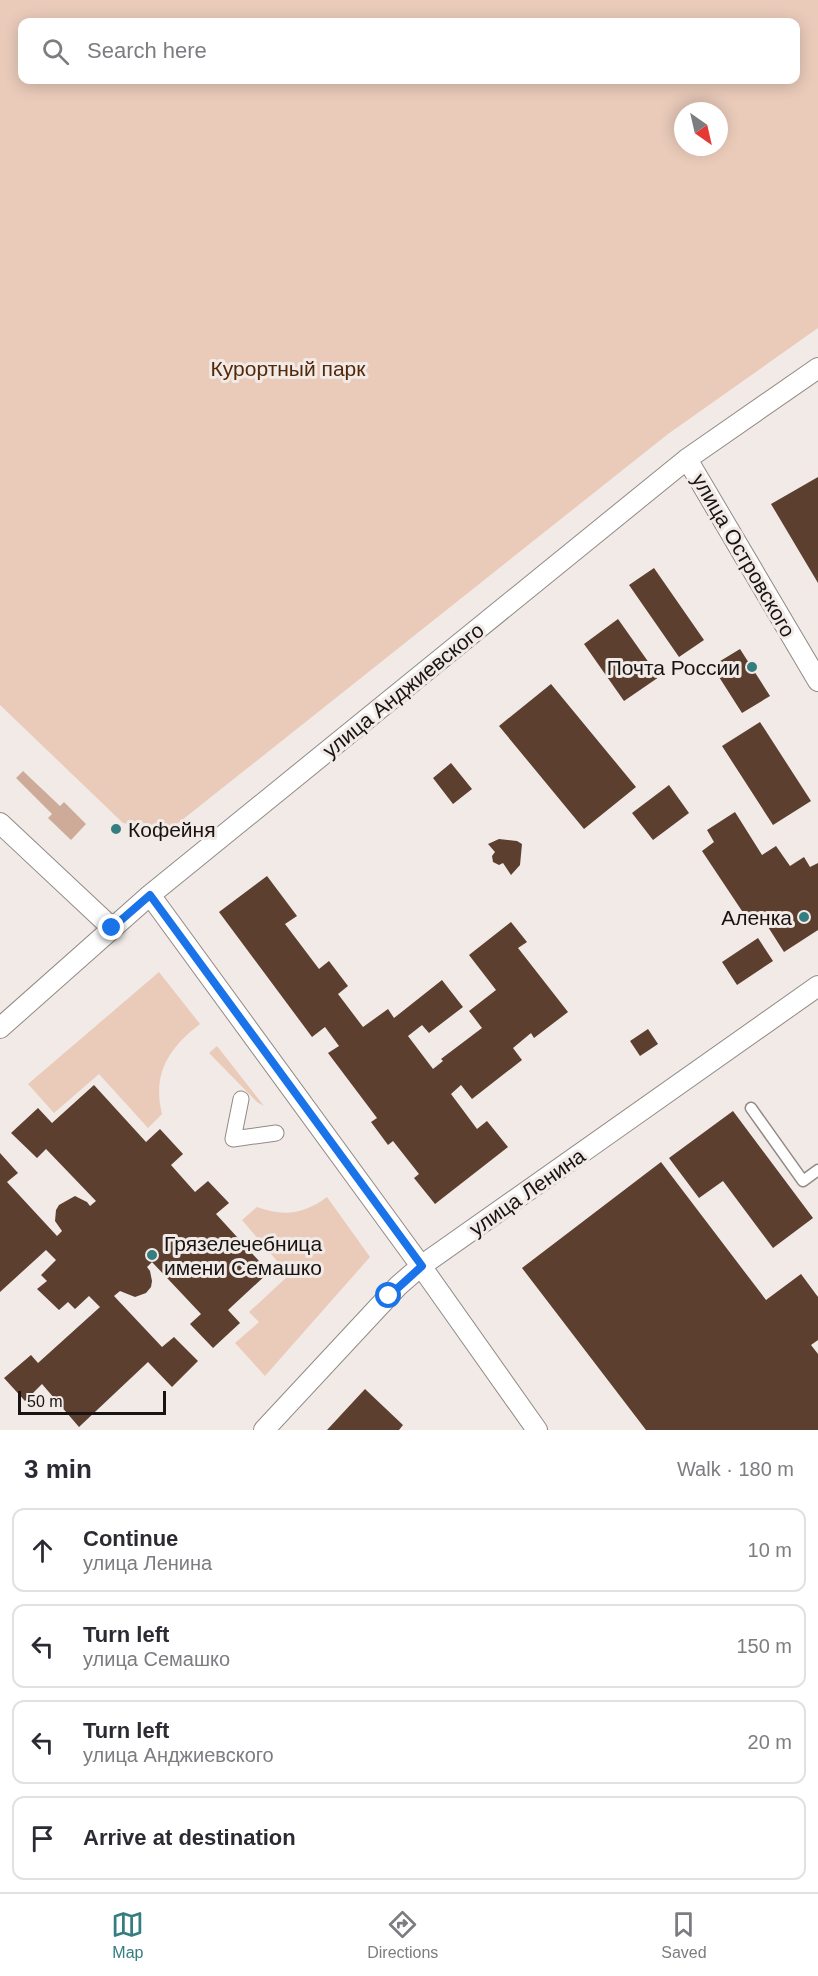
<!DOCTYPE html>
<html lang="en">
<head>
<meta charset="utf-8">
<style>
  :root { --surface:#fff; --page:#f7f7f7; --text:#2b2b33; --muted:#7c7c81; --line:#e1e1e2; --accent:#347d81 }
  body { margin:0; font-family:Arial,sans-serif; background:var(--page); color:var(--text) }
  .compass { position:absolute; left:674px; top:102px; width:54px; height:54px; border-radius:50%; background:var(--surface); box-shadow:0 3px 15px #0003; rotate:146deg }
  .scale { position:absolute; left:18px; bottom:15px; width:148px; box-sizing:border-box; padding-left:6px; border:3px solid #171413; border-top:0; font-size:16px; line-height:21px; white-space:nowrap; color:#171413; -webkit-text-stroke:4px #f2eae6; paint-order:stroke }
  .stop { position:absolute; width:18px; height:18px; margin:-14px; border:4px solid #1a73e8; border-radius:50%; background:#fff }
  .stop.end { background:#1a73e8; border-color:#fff; box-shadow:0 2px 6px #0008 }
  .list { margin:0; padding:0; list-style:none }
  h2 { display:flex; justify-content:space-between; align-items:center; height:78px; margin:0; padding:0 24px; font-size:26px }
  h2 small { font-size:20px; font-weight:400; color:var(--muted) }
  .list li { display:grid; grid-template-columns:39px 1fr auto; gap:18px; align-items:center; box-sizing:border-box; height:84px; margin:0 12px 12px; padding:0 12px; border:2px solid var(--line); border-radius:12px }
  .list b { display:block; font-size:22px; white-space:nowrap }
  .list p { margin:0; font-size:20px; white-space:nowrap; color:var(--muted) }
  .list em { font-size:20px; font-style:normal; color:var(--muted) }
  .icon { flex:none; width:33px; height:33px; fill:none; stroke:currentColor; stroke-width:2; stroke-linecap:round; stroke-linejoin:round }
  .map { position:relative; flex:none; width:818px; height:1430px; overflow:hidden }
  .search { position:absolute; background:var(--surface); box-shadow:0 3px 15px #0003; left:18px; right:18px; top:18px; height:66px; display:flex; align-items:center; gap:15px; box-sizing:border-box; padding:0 21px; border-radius:12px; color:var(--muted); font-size:22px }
  .sheet { height:462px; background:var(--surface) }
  nav { display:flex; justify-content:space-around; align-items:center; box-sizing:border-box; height:84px; border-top:2px solid var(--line); background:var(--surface); font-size:16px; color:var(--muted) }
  nav a { display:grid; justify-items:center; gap:3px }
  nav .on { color:var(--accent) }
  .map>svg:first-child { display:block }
  .green { fill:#eacbba; fill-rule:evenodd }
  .water { fill:#cdab98 }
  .building { fill:#5c3f2e }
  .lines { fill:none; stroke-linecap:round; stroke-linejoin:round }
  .service-casing { stroke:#928a86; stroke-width:13 }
  .pedestrian-casing { stroke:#928a86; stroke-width:17 }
  .minor-casing { stroke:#928a86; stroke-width:22 }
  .service { stroke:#fff; stroke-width:10 }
  .pedestrian { stroke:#fff; stroke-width:15 }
  .minor { stroke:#fff; stroke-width:20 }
  .route { stroke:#1a73e8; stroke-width:8 }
  .poi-dot { fill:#347d81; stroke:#f2eae6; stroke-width:2 }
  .labels { text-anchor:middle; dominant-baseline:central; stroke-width:6; stroke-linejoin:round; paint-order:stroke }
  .park-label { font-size:21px; fill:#542808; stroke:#f2eae6 }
  .street-label { font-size:21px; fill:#171413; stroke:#f2eae6 }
  .poi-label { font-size:21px; fill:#171413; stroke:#f2eae6; text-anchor:end }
</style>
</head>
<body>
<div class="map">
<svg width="818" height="1430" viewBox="0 0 818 1430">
  <rect width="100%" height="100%" fill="#f2eae6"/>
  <path class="green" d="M 0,0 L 818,0 L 818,328 L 668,434 L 167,832 L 123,823 L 0,705 ZM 796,22 L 796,80 L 22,80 L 22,22 ZM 683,111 L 719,111 L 719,147 L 683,147 Z
    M 159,972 L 200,1024 C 169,1048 152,1073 162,1114 L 148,1128 L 99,1074 L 54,1113 L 28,1084 Z
    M 217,1046 L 264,1106 L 257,1102 L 209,1053 Z
    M 327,1197 L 370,1257 L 265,1376 L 235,1343 L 259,1322 L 249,1312 L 289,1275 L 242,1220 L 257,1207 C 284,1217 304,1214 327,1197 Z"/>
  <path class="water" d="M 23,771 L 60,806 L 64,802 L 86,824 L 71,840 L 48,818 L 52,814 L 16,778 Z"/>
  <path class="building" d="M 818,477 L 818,583 L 771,504 Z
    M 654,568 L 704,640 L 679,657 L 629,585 Z
    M 618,619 L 659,677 L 624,701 L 584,644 Z
    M 740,649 L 770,696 L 742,713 L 712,666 Z
    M 551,684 L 636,787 L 584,829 L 499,726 Z
    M 760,722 L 811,801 L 773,825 L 722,746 Z
    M 451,763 L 472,789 L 453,804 L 433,778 Z
    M 669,785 L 689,813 L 653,840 L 632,813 Z
    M 735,812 L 762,855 L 776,846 L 790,866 L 804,857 L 810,867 L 818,863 L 818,930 L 784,952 L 761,916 L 750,923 L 702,851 L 714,842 L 707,830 Z
    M 499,839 L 517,841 L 522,844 L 520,865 L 511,875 L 503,863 L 499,865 L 493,862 L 492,856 L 495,852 L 488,844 Z
    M 267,876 L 297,916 L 285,924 L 319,969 L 329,961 L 348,986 L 338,994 L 363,1027 L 388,1009 L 394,1018 L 442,980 L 463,1007 L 429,1033 L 422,1025 L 408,1036 L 433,1069 L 443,1061 L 441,1059 L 482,1028 L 469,1011 L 496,990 L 469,955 L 511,922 L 527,942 L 518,948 L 568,1012 L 534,1038 L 531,1033 L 513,1048 L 522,1060 L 472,1099 L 461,1085 L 451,1094 L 477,1129 L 487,1121 L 508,1147 L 435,1204 L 414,1178 L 419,1174 L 393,1141 L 388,1145 L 371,1122 L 377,1118 L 328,1053 L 339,1046 L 325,1027 L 312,1037 L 219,912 Z
    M 758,938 L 773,961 L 737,985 L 722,962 Z
    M 648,1029 L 658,1044 L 640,1056 L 630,1041 Z
    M 94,1085 L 146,1142 L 160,1129 L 183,1154 L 171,1165 L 195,1192 L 208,1181 L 229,1203 L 216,1214 L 269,1272 L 228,1310 L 240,1323 L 213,1348 L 190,1324 L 201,1314 L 152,1262 L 147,1267 L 150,1271 L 152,1281 L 151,1287 L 146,1293 L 135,1297 L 120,1291 L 114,1296 L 162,1347 L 174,1337 L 198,1361 L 172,1387 L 148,1362 L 79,1427 L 42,1384 L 25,1401 L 4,1378 L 31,1355 L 38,1363 L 100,1307 L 89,1296 L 75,1309 L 68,1302 L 59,1310 L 37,1289 L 47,1281 L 41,1275 L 56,1260 L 46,1250 L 0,1292 L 0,1153 L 18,1173 L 7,1182 L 57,1236 L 62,1231 L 55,1221 L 56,1210 L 59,1205 L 75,1196 L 87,1202 L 90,1206 L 96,1201 L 46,1149 L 37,1158 L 11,1133 L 38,1108 L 52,1123 Z
    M 733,1111 L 813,1218 L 773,1248 L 723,1181 L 699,1198 L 669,1158 Z
    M 661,1162 L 766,1300 L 801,1274 L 818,1297 L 818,1340 L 811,1345 L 818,1354 L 818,1430 L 646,1430 L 522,1268 Z
    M 365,1389 L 403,1425 L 399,1430 L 327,1430 Z"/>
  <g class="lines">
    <defs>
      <path id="service" d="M 751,1108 L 803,1181 L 818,1170"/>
      <path id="pedestrian" d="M 241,1099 L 233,1139 L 276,1133"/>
      <path id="minor" d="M 687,459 L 818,681
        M 0,823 L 112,928
        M 150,895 L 421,1266 L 537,1430
        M 0,1028 L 150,895 L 687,459 L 818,368
        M 264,1430 L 398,1286 L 421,1266 L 818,986"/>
    </defs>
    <use href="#service" class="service-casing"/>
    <use href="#pedestrian" class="pedestrian-casing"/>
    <use href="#minor" class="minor-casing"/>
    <use href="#service" class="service"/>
    <use href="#pedestrian" class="pedestrian"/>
    <use href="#minor" class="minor"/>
  </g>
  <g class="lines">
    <path class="route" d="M 112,928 L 150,895 L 422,1266 L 389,1296"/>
  </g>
  <g class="poi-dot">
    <circle cx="752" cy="667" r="6"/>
    <circle cx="116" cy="829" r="6"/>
    <circle cx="804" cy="917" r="6"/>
    <circle cx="152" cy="1255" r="6"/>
  </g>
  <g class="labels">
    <g class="park-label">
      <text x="288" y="368">Курортный парк</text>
    </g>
    <g class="street-label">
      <text transform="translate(744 555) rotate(60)">улица Островского</text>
      <text transform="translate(403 690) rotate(-39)">улица Анджиевского</text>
      <text transform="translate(527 1192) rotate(-35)">улица Ленина</text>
    </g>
    <g class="poi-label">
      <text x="740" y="667">Почта России</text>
      <text x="128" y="829" text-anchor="start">Кофейня</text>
      <text x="792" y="917">Аленка</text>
      <text x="164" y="1243" text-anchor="start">Грязелечебница<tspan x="164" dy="24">имени Семашко</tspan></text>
    </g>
  </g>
</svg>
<svg class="compass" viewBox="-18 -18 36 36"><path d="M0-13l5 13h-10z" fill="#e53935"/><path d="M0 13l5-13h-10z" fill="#7c7c81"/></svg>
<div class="scale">50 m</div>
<div class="stop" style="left:389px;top:1296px"></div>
<div class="stop end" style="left:112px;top:928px"></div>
<div class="search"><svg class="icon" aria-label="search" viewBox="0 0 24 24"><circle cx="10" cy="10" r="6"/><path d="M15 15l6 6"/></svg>Search here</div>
</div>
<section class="sheet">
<h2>3 min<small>Walk · 180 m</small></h2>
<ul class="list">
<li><svg class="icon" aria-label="ahead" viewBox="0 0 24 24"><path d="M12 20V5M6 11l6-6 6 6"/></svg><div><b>Continue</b><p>улица Ленина</p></div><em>10 m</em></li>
<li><svg class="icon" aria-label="left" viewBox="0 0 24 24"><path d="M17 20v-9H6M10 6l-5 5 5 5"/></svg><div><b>Turn left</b><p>улица Семашко</p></div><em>150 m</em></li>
<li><svg class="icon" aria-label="left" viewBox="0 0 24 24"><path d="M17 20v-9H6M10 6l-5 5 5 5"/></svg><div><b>Turn left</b><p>улица Анджиевского</p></div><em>20 m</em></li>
<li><svg class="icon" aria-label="arrive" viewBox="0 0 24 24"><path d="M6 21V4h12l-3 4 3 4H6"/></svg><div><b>Arrive at destination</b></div></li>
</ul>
</section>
<nav>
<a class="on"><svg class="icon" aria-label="map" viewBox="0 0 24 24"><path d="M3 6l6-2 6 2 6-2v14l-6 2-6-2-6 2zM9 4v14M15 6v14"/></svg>Map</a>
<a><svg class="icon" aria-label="directions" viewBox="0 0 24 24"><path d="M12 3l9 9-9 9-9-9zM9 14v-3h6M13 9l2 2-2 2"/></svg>Directions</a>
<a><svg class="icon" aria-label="saved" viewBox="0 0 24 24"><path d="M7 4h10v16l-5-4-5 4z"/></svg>Saved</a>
</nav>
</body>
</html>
